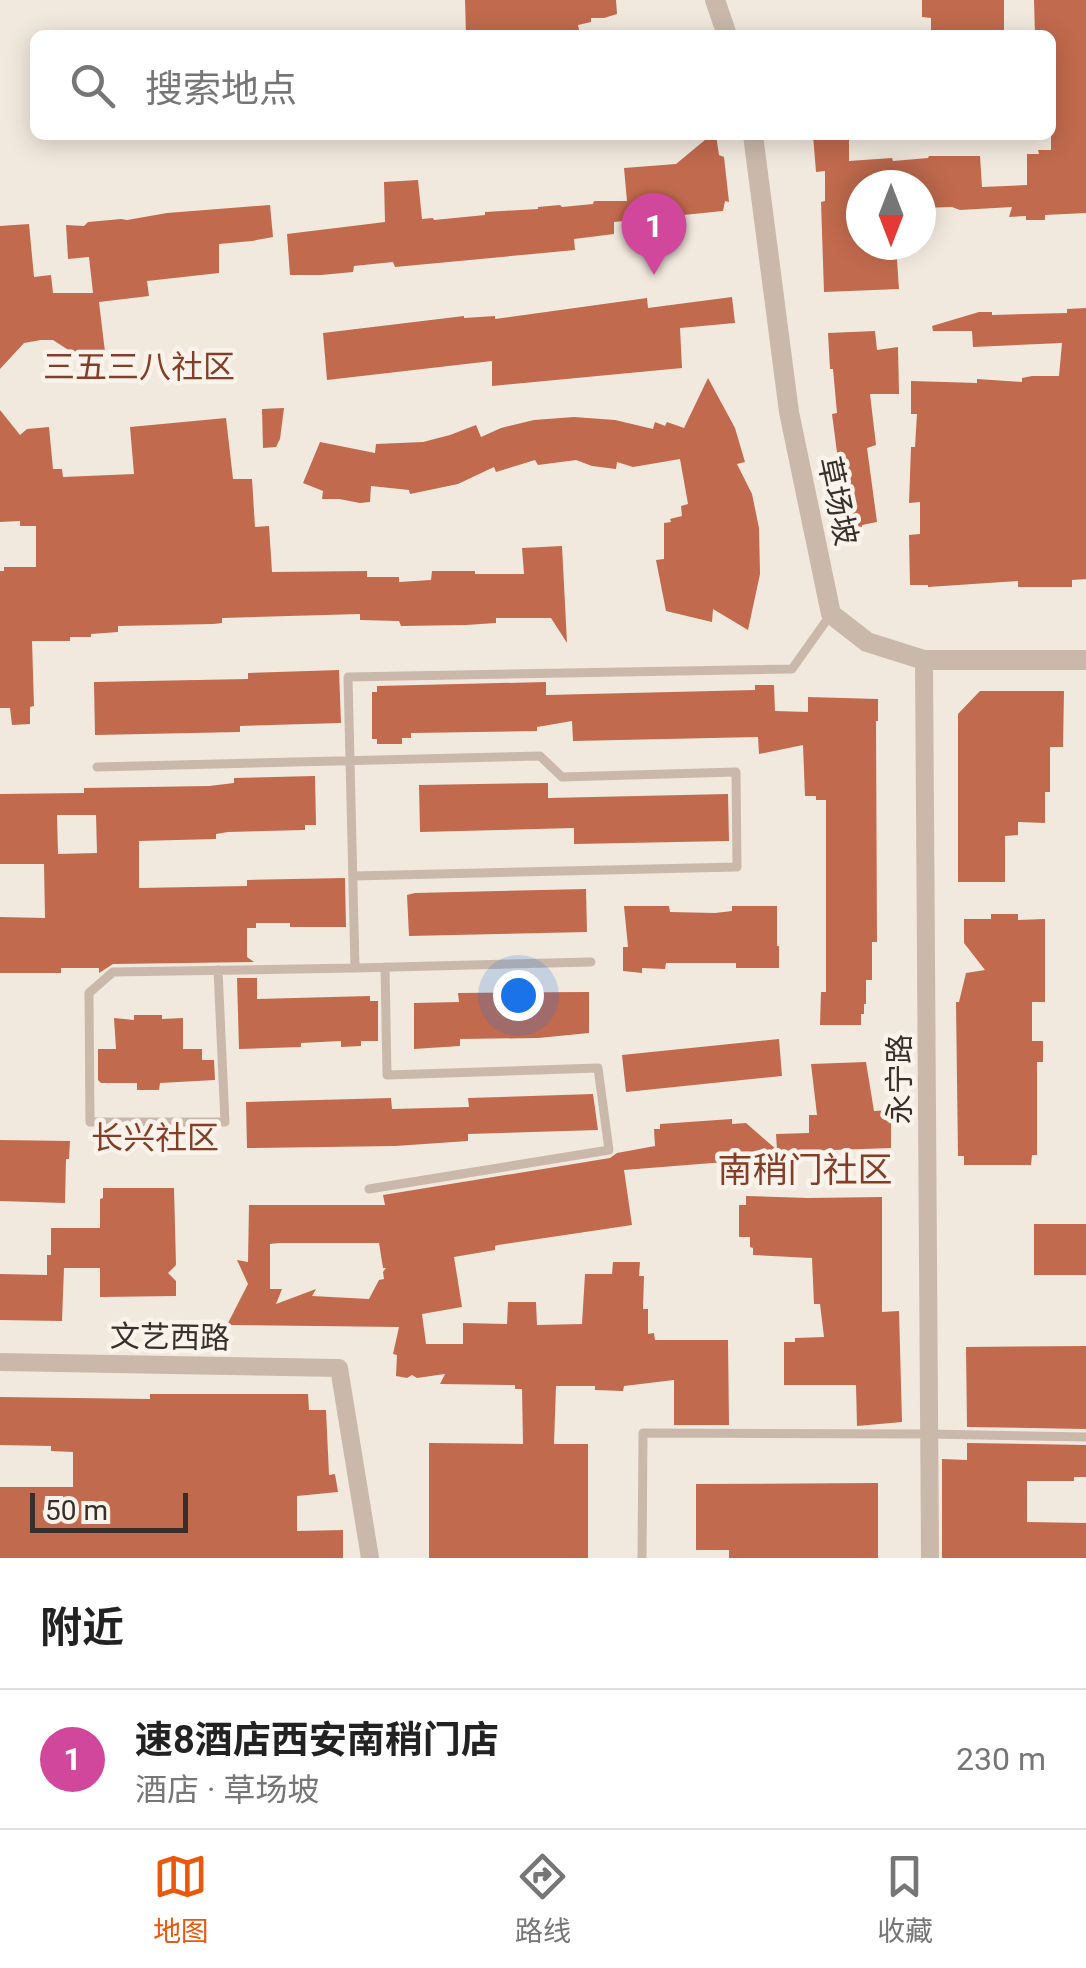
<!DOCTYPE html>
<html lang="zh">
<head>
<meta charset="utf-8">
<style>
  :root { --surface:#fff; --page:#f2f2f2; --text:#222; --muted:#767676; --line:#e0e0e0; --accent:#ea580c }
  body { margin:0; font-family:Roboto,"Noto Sans SC",sans-serif; background:var(--page); color:var(--text) }
  .compass { position:absolute; left:846px; top:170px; width:90px; height:90px; border-radius:50%; background:var(--surface); box-shadow:0 5px 25px #0003; rotate:180deg }
  .scale { position:absolute; left:30px; bottom:25px; width:158px; box-sizing:border-box; padding-left:10px; border:5px solid #382e2a; border-top:0; font-size:28px; line-height:35px; white-space:nowrap; color:#382e2a; -webkit-text-stroke:8px #f9f3eb; paint-order:stroke }
  .you { position:absolute; left:518px; top:995px; width:35px; height:35px; margin:-25px; border:8px solid #fff; border-radius:50%; background:#1a73e8; box-shadow:0 0 0 15px #1a73e833 }
  .badge { display:grid; place-items:center; width:65px; height:65px; border-radius:50%; background:var(--accent); color:#fff; font-size:32px; font-weight:700 }
  .pin { position:absolute; translate:-50% -82px; filter:drop-shadow(0 2px 5px #0008) }
  .pin::after { content:''; position:absolute; top:52px; width:35px; height:30px; background:inherit; clip-path:polygon(0 0,100% 0,50% 100%) }
  .list { margin:0; padding:0; list-style:none }
  h2 { display:flex; justify-content:space-between; align-items:center; height:130px; margin:0; padding:0 40px; font-size:42px }
  h2 small { font-size:32px; font-weight:400; color:var(--muted) }
  .list li { display:grid; grid-template-columns:65px 1fr auto; gap:30px; align-items:center; box-sizing:border-box; height:140px; padding:0 40px; border-top:2px solid var(--line) }
  .list b { display:block; font-size:38px; white-space:nowrap }
  .list p { margin:0; font-size:32px; white-space:nowrap; color:var(--muted) }
  .list em { font-size:32px; font-style:normal; color:var(--muted) }
  .icon { flex:none; width:55px; height:55px; fill:none; stroke:currentColor; stroke-width:2; stroke-linecap:round; stroke-linejoin:round }
  .map { position:relative; flex:none; width:1086px; height:1558px; overflow:hidden }
  .search { position:absolute; background:var(--surface); box-shadow:0 5px 25px #0003; left:30px; right:30px; top:30px; height:110px; display:flex; align-items:center; gap:25px; box-sizing:border-box; padding:0 35px; border-radius:15px; color:var(--muted); font-size:38px }
  .sheet { height:270px; background:var(--surface) }
  nav { display:flex; justify-content:space-around; align-items:center; box-sizing:border-box; height:140px; border-top:2px solid var(--line); background:var(--surface); font-size:28px; color:var(--muted) }
  nav a { display:grid; justify-items:center; gap:5px }
  nav .on { color:var(--accent) }
  .map>svg:first-child { display:block }
  .building { fill:#c16a4d; fill-rule:evenodd }
  .lines { fill:none; stroke-linecap:round; stroke-linejoin:round }
  .service { stroke:#cab9ab; stroke-width:9 }
  .minor { stroke:#cab9ab; stroke-width:18 }
  .tertiary { stroke:#cab9ab; stroke-width:20 }
  .labels { text-anchor:middle; dominant-baseline:central; stroke-width:9; stroke-linejoin:round; paint-order:stroke }
  .street-label { font-size:30px; fill:#382e2a; stroke:#f9f3eb }
  .neighbourhood-label { font-size:32px; fill:#843d26; stroke:#f9f3eb }
  .quarter-label { font-size:35px; fill:#843d26; stroke:#f9f3eb }
</style>
</head>
<body>
<div class="map">
<svg width="1086" height="1558" viewBox="0 0 1086 1558">
  <rect width="100%" height="100%" fill="#f2e9de"/>
  <path class="building" d="M 465,0 L 616,0 L 617,14 L 604,18 L 591,18 L 591,22 L 578,25 L 580,35 L 466,35 Z
    M 922,0 L 1004,0 L 1004,32 L 999,32 L 999,35 L 931,35 L 931,18 L 922,17 Z
    M 1034,0 L 1086,0 L 1086,213 L 1045,215 L 1045,220 L 1026,220 L 1026,216 L 1009,217 L 1012,207 L 960,210 L 952,207 L 921,208 L 921,185 L 861,185 L 861,245 L 896,245 L 899,289 L 824,292 L 821,202 L 825,201 L 825,171 L 816,172 L 813,135 L 849,135 L 849,161 L 892,158 L 893,161 L 928,158 L 929,156 L 980,156 L 982,187 L 1027,185 L 1027,154 L 1039,154 L 1038,150 L 1051,150 L 1051,35 L 1035,35 Z
    M 711,135 L 716,135 L 719,155 L 724,157 L 729,202 L 725,201 L 723,211 L 614,222 L 614,234 L 574,239 L 575,250 L 395,267 L 393,262 L 354,266 L 353,272 L 321,275 L 290,275 L 287,234 L 385,222 L 384,182 L 418,180 L 422,219 L 433,218 L 434,220 L 485,215 L 485,212 L 538,209 L 538,207 L 560,205 L 562,207 L 593,204 L 594,201 L 627,201 L 624,168 L 676,164 Z
    M 270,205 L 273,237 L 252,241 L 219,244 L 219,273 L 147,281 L 149,296 L 99,302 L 105,352 L 70,356 L 70,351 L 53,340 L 41,340 L 24,343 L 0,369 L 0,226 L 29,224 L 34,277 L 51,275 L 53,293 L 93,293 L 89,257 L 68,259 L 66,225 L 84,226 L 88,222 L 121,219 L 127,220 L 167,213 Z
    M 732,297 L 735,323 L 680,328 L 682,368 L 492,386 L 492,361 L 327,380 L 323,333 L 464,316 L 464,318 L 495,316 L 495,319 L 647,298 L 648,308 Z
    M 1086,308 L 1086,579 L 1072,580 L 1072,587 L 1018,587 L 1018,581 L 928,587 L 928,585 L 910,585 L 909,535 L 920,534 L 920,502 L 909,503 L 911,447 L 915,447 L 917,414 L 911,414 L 911,381 L 977,383 L 977,379 L 1022,382 L 1022,378 L 1032,376 L 1059,376 L 1062,343 L 973,347 L 972,331 L 933,331 L 932,326 L 979,312 L 992,312 L 992,315 L 1067,313 L 1067,309 Z
    M 875,331 L 877,350 L 898,347 L 899,394 L 870,394 L 876,445 L 867,448 L 877,522 L 862,525 L 862,528 L 847,529 L 832,414 L 837,413 L 833,369 L 830,369 L 828,333 Z
    M 708,378 L 735,428 L 745,462 L 737,464 L 752,494 L 759,528 L 760,574 L 748,630 L 713,609 L 712,622 L 666,611 L 656,560 L 664,559 L 664,523 L 671,522 L 670,519 L 682,516 L 681,506 L 688,504 L 680,459 L 633,467 L 617,462 L 616,469 L 592,466 L 576,460 L 538,465 L 535,460 L 496,472 L 494,467 L 458,484 L 410,494 L 409,490 L 371,486 L 370,502 L 360,503 L 339,499 L 322,499 L 323,491 L 303,483 L 320,442 L 375,453 L 376,444 L 423,442 L 450,435 L 476,425 L 481,437 L 501,428 L 534,420 L 574,417 L 615,420 L 653,429 L 655,422 L 665,426 L 667,422 L 684,428 Z
    M 284,408 L 280,439 L 276,447 L 263,448 L 262,409 Z
    M 0,410 L 20,435 L 27,429 L 49,427 L 53,469 L 62,469 L 63,477 L 134,474 L 130,427 L 226,418 L 233,479 L 252,479 L 255,527 L 269,526 L 272,572 L 367,571 L 367,577 L 399,577 L 399,582 L 431,580 L 432,571 L 475,571 L 475,574 L 524,574 L 522,548 L 562,546 L 567,643 L 551,618 L 496,618 L 496,623 L 466,625 L 401,626 L 399,621 L 360,620 L 360,614 L 222,618 L 222,623 L 213,624 L 118,626 L 118,632 L 91,634 L 91,637 L 70,637 L 70,641 L 32,641 L 34,706 L 30,707 L 30,724 L 12,725 L 10,708 L 0,708 L 0,571 L 4,571 L 4,567 L 36,567 L 36,526 L 20,526 L 20,521 L 0,522 Z
    M 339,670 L 341,723 L 240,726 L 240,732 L 95,735 L 94,682 L 248,679 L 248,673 Z
    M 546,682 L 546,695 L 755,690 L 755,685 L 774,685 L 775,711 L 808,712 L 808,697 L 878,699 L 878,721 L 876,721 L 877,942 L 872,942 L 872,980 L 866,980 L 866,1004 L 864,1004 L 864,1014 L 861,1014 L 861,1025 L 820,1025 L 821,992 L 826,992 L 826,800 L 816,800 L 816,796 L 805,796 L 803,745 L 759,754 L 758,737 L 573,741 L 572,721 L 537,727 L 537,731 L 411,733 L 411,738 L 402,738 L 402,744 L 377,744 L 377,739 L 372,739 L 372,692 L 377,692 L 377,686 Z
    M 980,691 L 1064,691 L 1063,747 L 1050,747 L 1050,792 L 1045,792 L 1045,823 L 1018,822 L 1018,835 L 1005,836 L 1005,882 L 958,882 L 958,714 Z
    M 315,776 L 316,825 L 305,825 L 305,830 L 228,832 L 216,834 L 216,839 L 139,841 L 139,888 L 247,886 L 247,880 L 345,878 L 346,927 L 290,927 L 290,923 L 256,923 L 256,928 L 247,928 L 247,957 L 254,962 L 113,964 L 99,973 L 99,968 L 61,968 L 61,973 L 0,973 L 0,917 L 45,918 L 44,864 L 0,864 L 0,794 L 84,793 L 84,788 L 209,786 L 234,783 L 234,778 ZM 57,815 L 96,815 L 97,853 L 58,854 Z
    M 548,783 L 548,798 L 728,794 L 729,841 L 574,844 L 574,828 L 420,832 L 419,785 Z
    M 586,889 L 587,932 L 409,936 L 407,895 L 415,893 Z
    M 624,906 L 669,906 L 670,912 L 715,913 L 732,911 L 732,906 L 777,906 L 777,946 L 779,946 L 779,968 L 736,968 L 736,963 L 666,963 L 665,969 L 642,968 L 642,973 L 623,971 L 623,947 L 628,947 Z
    M 991,914 L 1018,914 L 1018,920 L 1045,919 L 1045,1002 L 1032,1002 L 1032,1041 L 1043,1041 L 1043,1062 L 1037,1062 L 1037,1155 L 1032,1155 L 1031,1165 L 964,1165 L 964,1156 L 958,1156 L 956,1002 L 959,1002 L 966,973 L 985,970 L 964,943 L 964,919 L 991,919 Z
    M 237,978 L 257,978 L 257,999 L 370,996 L 370,1001 L 378,1001 L 378,1041 L 361,1041 L 361,1046 L 341,1047 L 341,1041 L 301,1043 L 301,1047 L 239,1049 Z
    M 589,992 L 589,1033 L 538,1038 L 460,1039 L 460,1046 L 414,1049 L 414,1003 L 459,1002 L 458,993 Z
    M 134,1015 L 162,1015 L 162,1019 L 183,1018 L 183,1049 L 202,1049 L 202,1060 L 214,1060 L 215,1080 L 160,1083 L 159,1090 L 137,1090 L 137,1083 L 101,1083 L 98,1080 L 98,1049 L 116,1049 L 114,1018 L 134,1020 Z
    M 779,1039 L 782,1076 L 626,1092 L 622,1055 Z
    M 866,1062 L 874,1111 L 891,1110 L 891,1148 L 750,1153 L 750,1160 L 624,1170 L 632,1225 L 498,1245 L 495,1246 L 495,1250 L 454,1257 L 462,1307 L 422,1314 L 426,1344 L 463,1344 L 463,1323 L 507,1324 L 508,1302 L 536,1302 L 537,1325 L 582,1324 L 585,1274 L 612,1274 L 613,1262 L 640,1262 L 639,1276 L 644,1276 L 643,1309 L 648,1309 L 648,1334 L 654,1333 L 655,1340 L 728,1340 L 729,1425 L 674,1425 L 674,1380 L 624,1386 L 623,1391 L 595,1390 L 595,1386 L 556,1386 L 554,1444 L 588,1444 L 588,1558 L 429,1558 L 429,1443 L 523,1444 L 522,1389 L 515,1389 L 515,1385 L 440,1384 L 445,1374 L 417,1378 L 412,1375 L 407,1378 L 396,1376 L 397,1355 L 393,1354 L 399,1327 L 227,1325 L 248,1284 L 237,1260 L 248,1262 L 249,1205 L 385,1205 L 383,1195 L 610,1158 L 617,1153 L 655,1146 L 654,1129 L 660,1129 L 660,1124 L 732,1119 L 732,1124 L 746,1123 L 777,1150 L 776,1134 L 809,1133 L 809,1115 L 817,1115 L 811,1064 ZM 279,1243 L 379,1243 L 383,1268 L 386,1268 L 383,1272 L 384,1279 L 379,1280 L 369,1299 L 312,1296 L 316,1289 L 276,1304 L 282,1289 L 270,1289 L 270,1244 Z
    M 593,1094 L 598,1130 L 468,1134 L 468,1141 L 395,1146 L 247,1148 L 246,1102 L 391,1098 L 392,1109 L 469,1107 L 468,1098 Z
    M 0,1140 L 70,1141 L 69,1159 L 66,1159 L 65,1203 L 0,1201 Z
    M 103,1188 L 174,1188 L 176,1265 L 168,1273 L 176,1281 L 176,1296 L 100,1297 L 100,1268 L 64,1268 L 62,1321 L 0,1320 L 0,1274 L 47,1275 L 47,1255 L 51,1255 L 51,1228 L 100,1228 L 100,1199 L 103,1198 Z
    M 746,1196 L 808,1198 L 882,1197 L 882,1312 L 899,1311 L 902,1422 L 857,1426 L 856,1385 L 784,1385 L 784,1342 L 795,1342 L 795,1338 L 824,1337 L 820,1304 L 814,1304 L 812,1258 L 753,1255 L 753,1248 L 750,1247 L 750,1237 L 739,1237 L 739,1205 L 746,1205 Z
    M 1034,1224 L 1086,1224 L 1086,1275 L 1034,1275 Z
    M 1086,1346 L 1086,1429 L 967,1427 L 966,1347 Z
    M 150,1394 L 308,1394 L 309,1410 L 326,1410 L 329,1475 L 335,1474 L 338,1492 L 297,1496 L 297,1531 L 343,1530 L 343,1558 L 0,1558 L 0,1487 L 73,1487 L 73,1452 L 51,1451 L 51,1446 L 0,1445 L 0,1397 L 150,1399 Z
    M 967,1443 L 1086,1445 L 1086,1477 L 1074,1477 L 1074,1481 L 1027,1481 L 1027,1522 L 1086,1523 L 1086,1558 L 942,1558 L 942,1459 L 967,1460 Z
    M 878,1483 L 878,1558 L 729,1558 L 729,1550 L 696,1550 L 696,1484 Z"/>
  <g class="lines">
    <path class="service" d="M 97,767 L 540,756 L 562,777 L 736,772 L 737,867 L 353,876
      M 591,962 L 355,968 L 348,677 L 792,669 L 831,614
      M 218,970 L 225,1122 L 90,1122 L 89,993 L 113,972 L 355,968
      M 369,1189 L 609,1150 L 598,1068 L 387,1075 L 385,967
      M 642,1558 L 643,1433 L 929,1434 L 1086,1437"/>
    <path class="minor" d="M 924,660 L 930,1558
      M 0,1362 L 339,1368 L 370,1558"/>
    <path class="tertiary" d="M 715,0 L 727,35
      M 753,135 L 789,412 L 831,614 L 867,642 L 924,660 L 1086,660"/>
  </g>
  <g class="labels">
    <g class="street-label">
      <text transform="translate(838 501) rotate(78)">草场坡</text>
      <text transform="translate(899 1079) rotate(-90)">永宁路</text>
      <text transform="translate(170 1337) rotate(1)">文艺西路</text>
    </g>
    <g class="neighbourhood-label">
      <text x="139" y="367">三五三八社区</text>
      <text x="155" y="1138">长兴社区</text>
    </g>
    <g class="quarter-label">
      <text x="805" y="1170">南稍门社区</text>
    </g>
  </g>
</svg>
<svg class="compass" viewBox="-18 -18 36 36"><path d="M0-13l5 13h-10z" fill="#e53935"/><path d="M0 13l5-13h-10z" fill="#767676"/></svg>
<div class="scale">50 m</div>
<div class="you"></div>
<div class="pin badge" style="left:654px;top:275px;background:#d1479c">1</div>
<div class="search"><svg class="icon" aria-label="search" viewBox="0 0 24 24"><circle cx="10" cy="10" r="6"/><path d="M15 15l6 6"/></svg>搜索地点</div>
</div>
<section class="sheet">
<h2>附近<small></small></h2>
<ul class="list">
<li><span class="badge" style="background:#d1479c">1</span><div><b>速8酒店西安南稍门店</b><p>酒店 · 草场坡</p></div><em>230 m</em></li>
</ul>
</section>
<nav>
<a class="on"><svg class="icon" aria-label="map" viewBox="0 0 24 24"><path d="M3 6l6-2 6 2 6-2v14l-6 2-6-2-6 2zM9 4v14M15 6v14"/></svg>地图</a>
<a><svg class="icon" aria-label="directions" viewBox="0 0 24 24"><path d="M12 3l9 9-9 9-9-9zM9 14v-3h6M13 9l2 2-2 2"/></svg>路线</a>
<a><svg class="icon" aria-label="saved" viewBox="0 0 24 24"><path d="M7 4h10v16l-5-4-5 4z"/></svg>收藏</a>
</nav>
</body>
</html>
